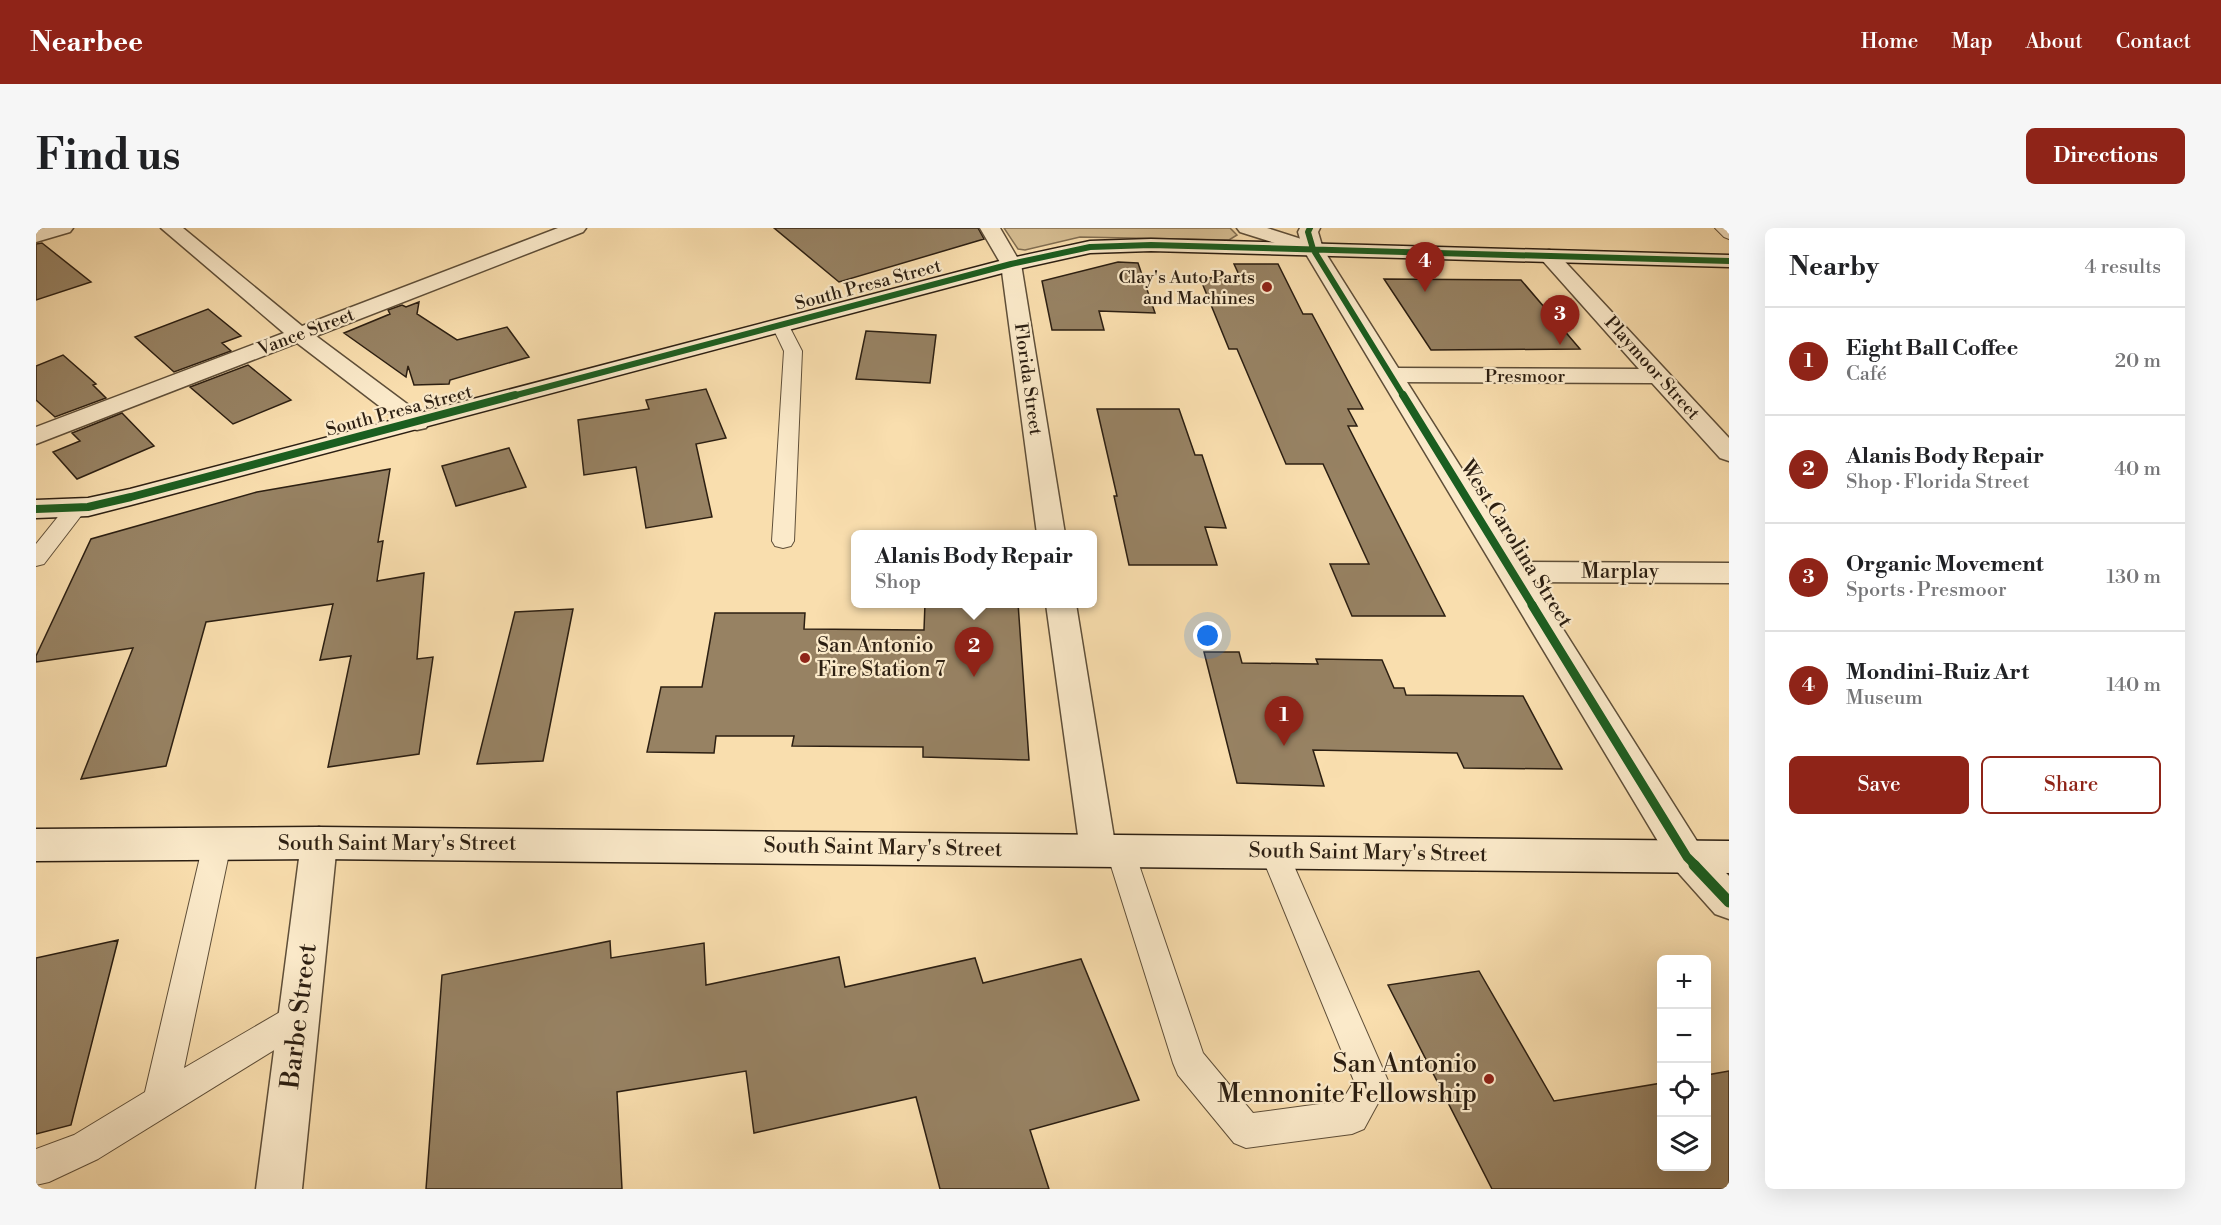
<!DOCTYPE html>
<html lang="en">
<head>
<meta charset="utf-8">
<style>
  :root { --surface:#fff; --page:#f6f6f6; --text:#202124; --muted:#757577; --line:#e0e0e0; --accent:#8f2418 }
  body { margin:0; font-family:"Libre Bodoni",serif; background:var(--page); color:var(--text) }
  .controls { position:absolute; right:18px; bottom:18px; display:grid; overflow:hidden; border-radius:9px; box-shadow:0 6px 24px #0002 }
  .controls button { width:54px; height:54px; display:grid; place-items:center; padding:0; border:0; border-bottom:2px solid var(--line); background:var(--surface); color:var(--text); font:30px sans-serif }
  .you { position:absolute; left:1172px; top:408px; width:21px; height:21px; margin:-15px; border:4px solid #fff; border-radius:50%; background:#1a73e8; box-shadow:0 0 0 9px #1a73e833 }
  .badge { display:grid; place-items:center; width:39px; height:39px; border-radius:50%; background:var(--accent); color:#fff; font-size:20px; font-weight:700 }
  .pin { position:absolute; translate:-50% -50px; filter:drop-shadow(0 2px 3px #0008) }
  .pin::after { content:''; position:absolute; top:32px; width:21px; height:18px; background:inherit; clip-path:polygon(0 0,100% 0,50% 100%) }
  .popup { position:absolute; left:815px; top:302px; width:246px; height:78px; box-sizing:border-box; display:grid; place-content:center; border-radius:9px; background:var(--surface); filter:drop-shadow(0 2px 4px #0005); font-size:20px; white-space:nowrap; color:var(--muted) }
  .popup b { font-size:22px; color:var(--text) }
  .popup::after { content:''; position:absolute; left:50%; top:100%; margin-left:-12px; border:12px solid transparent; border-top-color:var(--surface) }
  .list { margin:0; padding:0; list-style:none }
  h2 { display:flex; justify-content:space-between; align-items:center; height:78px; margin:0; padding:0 24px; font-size:26px }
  h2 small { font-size:20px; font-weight:400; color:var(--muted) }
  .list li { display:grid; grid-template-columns:39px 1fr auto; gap:18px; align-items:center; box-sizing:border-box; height:108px; padding:0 24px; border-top:2px solid var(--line) }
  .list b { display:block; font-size:22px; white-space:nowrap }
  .list p { margin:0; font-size:20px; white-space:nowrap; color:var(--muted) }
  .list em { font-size:20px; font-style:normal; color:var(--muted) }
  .actions { display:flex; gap:12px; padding:18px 24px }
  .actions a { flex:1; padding:14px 0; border:2px solid var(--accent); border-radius:9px; text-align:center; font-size:21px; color:var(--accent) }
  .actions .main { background:var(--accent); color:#fff }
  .icon { flex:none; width:33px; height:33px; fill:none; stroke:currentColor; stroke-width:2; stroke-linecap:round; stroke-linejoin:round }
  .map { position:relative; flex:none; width:1693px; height:961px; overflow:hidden; border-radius:9px }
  header { display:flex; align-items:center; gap:36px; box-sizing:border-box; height:84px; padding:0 30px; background:var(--accent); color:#fff }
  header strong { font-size:28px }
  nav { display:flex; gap:33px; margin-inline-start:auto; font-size:21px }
  .intro { display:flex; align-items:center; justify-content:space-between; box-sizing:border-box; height:144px; padding:0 36px }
  h1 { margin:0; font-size:42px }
  .button { padding:15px 27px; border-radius:9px; background:var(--accent); color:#fff; font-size:21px; font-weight:700 }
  main { display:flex; gap:36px; padding:0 36px }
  aside { flex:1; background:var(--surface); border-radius:9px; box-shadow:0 6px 24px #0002 }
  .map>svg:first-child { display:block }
  .green { fill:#d6be93; stroke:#816e52; stroke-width:1.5 }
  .building { fill:#978263; stroke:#2c1f12; stroke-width:1.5 }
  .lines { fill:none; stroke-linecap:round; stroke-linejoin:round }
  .service-casing { stroke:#5f4f39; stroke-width:2 }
  .minor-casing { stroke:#5f4f39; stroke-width:3 }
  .tertiary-casing { stroke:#5f4f39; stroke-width:3 }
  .secondary-casing { stroke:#2c1f12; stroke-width:3 }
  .service { fill:#fbeaca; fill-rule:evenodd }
  .minor { fill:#fbeaca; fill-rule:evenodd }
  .tertiary { fill:#fbeaca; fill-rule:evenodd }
  .secondary { fill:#fbeaca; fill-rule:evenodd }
  .cycleway-far3-casing { stroke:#fbeaca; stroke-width:8 }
  .cycleway-far2-casing { stroke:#fbeaca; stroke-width:10 }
  .cycleway-far1-casing { stroke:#fbeaca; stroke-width:13 }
  .cycleway-casing { stroke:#fbeaca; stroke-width:15 }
  .cycleway-far3 { stroke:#1b5e20; stroke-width:6 }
  .cycleway-far2 { stroke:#1b5e20; stroke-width:8 }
  .cycleway-far1 { stroke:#1b5e20; stroke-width:9 }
  .cycleway { stroke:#1b5e20; stroke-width:11 }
  .poi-dot { fill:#8f2418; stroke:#fbeaca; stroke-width:2 }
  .labels { text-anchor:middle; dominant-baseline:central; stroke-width:4.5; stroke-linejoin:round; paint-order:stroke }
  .far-poi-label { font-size:18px; fill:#2c1f12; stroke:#fbeaca; text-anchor:end }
  .far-street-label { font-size:18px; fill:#2c1f12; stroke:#fbeaca }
  .street-label { font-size:21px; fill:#2c1f12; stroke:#fbeaca }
  .poi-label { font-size:21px; fill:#2c1f12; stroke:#fbeaca; text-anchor:start }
  .near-street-label { font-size:26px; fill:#2c1f12; stroke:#fbeaca }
  .near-poi-label { font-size:26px; fill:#2c1f12; stroke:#fbeaca; text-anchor:end }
</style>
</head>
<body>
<header>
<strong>Nearbee</strong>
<nav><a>Home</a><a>Map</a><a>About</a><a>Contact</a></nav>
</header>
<div class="intro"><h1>Find us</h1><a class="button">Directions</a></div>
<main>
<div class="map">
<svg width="1693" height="961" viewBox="0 0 1693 961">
  <rect width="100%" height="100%" fill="#f9deae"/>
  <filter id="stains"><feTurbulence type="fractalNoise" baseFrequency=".00333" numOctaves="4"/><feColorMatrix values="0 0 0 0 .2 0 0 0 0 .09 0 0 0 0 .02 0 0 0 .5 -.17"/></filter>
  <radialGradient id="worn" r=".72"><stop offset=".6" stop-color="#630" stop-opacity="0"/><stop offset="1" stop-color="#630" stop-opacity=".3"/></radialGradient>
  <path class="green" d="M 968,0 L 1194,0 L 1201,7 L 1193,12 L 1044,9 L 989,22 L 982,21 Z"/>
  <path class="building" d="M 738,0 L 942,0 L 948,11 L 803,54 Z
    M 6,15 L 55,54 L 0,72 L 0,16 Z
    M 1082,34 L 1102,35 L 1119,85 L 1063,83 L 1068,102 L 1016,102 L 1006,53 Z
    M 1198,36 L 1242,36 L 1267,86 L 1276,86 L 1327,181 L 1312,181 L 1321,198 L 1312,198 L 1409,388 L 1316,388 L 1294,336 L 1333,336 L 1287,236 L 1250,236 L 1201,121 L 1193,121 L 1164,50 L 1204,49 Z
    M 1348,51 L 1485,52 L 1544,121 L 1395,122 Z
    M 383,74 L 381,86 L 421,112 L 471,99 L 493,129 L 414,152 L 413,156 L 378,157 L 372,138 L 370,149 L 308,105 L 354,86 L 352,82 L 366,77 L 370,79 Z
    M 172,81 L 205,108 L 186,115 L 195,123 L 138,144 L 99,109 Z
    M 830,103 L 900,107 L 894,155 L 820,151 Z
    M 27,127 L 60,156 L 57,157 L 70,170 L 19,189 L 0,172 L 0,138 Z
    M 212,137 L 255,172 L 197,196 L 154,159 Z
    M 670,161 L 690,210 L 660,216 L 676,289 L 610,300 L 600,239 L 548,247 L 542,192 L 613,181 L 610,172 Z
    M 1061,181 L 1143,181 L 1159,227 L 1166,227 L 1190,300 L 1169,299 L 1181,337 L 1093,337 L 1078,268 L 1081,268 Z
    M 86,185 L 118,218 L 41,251 L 17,224 L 44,213 L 36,205 Z
    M 473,220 L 490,259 L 420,278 L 406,238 Z
    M 354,241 L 342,314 L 347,313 L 341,353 L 388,345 L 381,431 L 397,429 L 383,526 L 292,539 L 315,428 L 284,432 L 297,376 L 170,394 L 130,538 L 45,551 L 97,420 L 0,434 L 0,428 L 55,311 L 221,264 Z
    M 889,375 L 982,375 L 993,532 L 887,529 L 887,519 L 756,518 L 758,508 L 680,508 L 678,525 L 611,524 L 625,459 L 666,459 L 679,385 L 769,385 L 768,401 L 888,402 Z
    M 537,381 L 507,533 L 441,536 L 479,384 Z
    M 1168,424 L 1203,424 L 1206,435 L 1282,436 L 1280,431 L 1346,432 L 1358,460 L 1368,460 L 1370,467 L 1487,468 L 1526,541 L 1428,540 L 1421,525 L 1277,522 L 1288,558 L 1201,555 Z
    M 82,712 L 35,897 L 0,906 L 0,730 Z
    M 574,713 L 575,730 L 668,715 L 670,757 L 803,729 L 809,759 L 939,730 L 947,755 L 1045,731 L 1103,872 L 994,902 L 1013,961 L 904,961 L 880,869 L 718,905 L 710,843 L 581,864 L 586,961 L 390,961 L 406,747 Z
    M 1443,743 L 1518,873 L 1626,855 L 1626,939 L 1671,939 L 1671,847 L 1693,843 L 1693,961 L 1456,961 L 1352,757 Z"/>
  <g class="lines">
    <defs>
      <path id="service" d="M 1679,0 L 1693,0 L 1693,11 L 1688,9 Z
        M 745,93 L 751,94 L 766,123 L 758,313 L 755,318 L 747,320 L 739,318 L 736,313 L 748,123 L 736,98 L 739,94 Z
        M 40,273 L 47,275 L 51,280 L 8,336 L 0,338 L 0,316 L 33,275 Z
        M 181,604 L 191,607 L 195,616 L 148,840 L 263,773 L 274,778 L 279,789 L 274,800 L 62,931 L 13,954 L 0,957 L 0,921 L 38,907 L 109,864 L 167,616 L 171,607 Z
        M 1084,610 L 1094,613 L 1098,622 L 1167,825 L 1217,885 L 1306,873 L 1318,853 L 1224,624 L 1228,615 L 1238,612 L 1248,615 L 1353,855 L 1328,901 L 1316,906 L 1210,920 L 1198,915 L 1142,847 L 1137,835 L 1070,622 L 1074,613 Z"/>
      <path id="minor" d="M 6,0 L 37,0 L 34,4 L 0,14 L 0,2 Z
        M 125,0 L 147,0 L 266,98 L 522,0 L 550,0 L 547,4 L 280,108 L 390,190 L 393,195 L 390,200 L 381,202 L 372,200 L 261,115 L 0,216 L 0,199 L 248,105 Z
        M 1201,0 L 1231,0 L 1284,17 L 1287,21 L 1284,25 L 1277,27 L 1204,4 Z
        M 1513,22 L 1520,24 L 1693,210 L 1693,233 L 1684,230 L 1616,155 L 1355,154 L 1347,152 L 1343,147 L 1347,142 L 1355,140 L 1603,141 L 1506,32 L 1503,28 L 1506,24 Z
        M 1476,334 L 1693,335 L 1693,355 L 1476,354 L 1466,351 L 1461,344 L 1466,337 Z
        M 283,599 L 296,604 L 301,615 L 266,961 L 220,961 L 265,615 L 270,604 Z"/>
      <path id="tertiary" d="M 944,0 L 964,0 L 985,36 L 1029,306 L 1001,306 L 965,36 Z
        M 1264,0 L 1284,0 L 1282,4 L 1287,21 L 1664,618 L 1693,648 L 1693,691 L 1679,686 L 1638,640 L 1267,21 L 1262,4 Z
        M 1010,376 L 1040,376 L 1080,622 L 1075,633 L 1062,638 L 1049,633 L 1044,622 Z"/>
      <path id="secondary" d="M 1115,11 L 1693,27 L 1693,39 L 1115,23 L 1054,25 L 978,42 L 95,277 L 52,288 L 0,290 L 0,272 L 52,270 L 94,261 L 975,30 L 1054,13 Z
        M 283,599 L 1693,613 L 1693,645 L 283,631 L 0,633 L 0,601 Z"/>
    </defs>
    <use href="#service" class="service-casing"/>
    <use href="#minor" class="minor-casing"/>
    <use href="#tertiary" class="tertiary-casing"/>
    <use href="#secondary" class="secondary-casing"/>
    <use href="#service" class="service"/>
    <use href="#minor" class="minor"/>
    <use href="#tertiary" class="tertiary"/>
    <use href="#secondary" class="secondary"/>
    <defs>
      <path id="cycleway-far3" d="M 1274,0 L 1272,4 L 1277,21 L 1368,169
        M 473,169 L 975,36 L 1054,19 L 1115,17 L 1693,33"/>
      <path id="cycleway-far2" d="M 1367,167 L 1497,378
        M 0,281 L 52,279 L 95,269 L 479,167"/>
      <path id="cycleway-far1" d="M 1496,377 L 1651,629 L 1660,638"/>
      <path id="cycleway" d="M 1658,637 L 1693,674"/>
    </defs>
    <use href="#cycleway-far3" class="cycleway-far3-casing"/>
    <use href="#cycleway-far2" class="cycleway-far2-casing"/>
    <use href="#cycleway-far1" class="cycleway-far1-casing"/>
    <use href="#cycleway" class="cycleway-casing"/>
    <use href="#cycleway-far3" class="cycleway-far3"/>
    <use href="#cycleway-far2" class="cycleway-far2"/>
    <use href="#cycleway-far1" class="cycleway-far1"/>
    <use href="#cycleway" class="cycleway"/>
  </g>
  <g class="poi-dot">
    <circle cx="1231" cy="59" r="6"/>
    <circle cx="769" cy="430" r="6"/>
    <circle cx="1453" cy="851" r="6"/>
  </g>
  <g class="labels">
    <g class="far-poi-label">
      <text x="1219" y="49">Clay's Auto Parts<tspan x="1219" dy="21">and Machines</tspan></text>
    </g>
    <g class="far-street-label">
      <text transform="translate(832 57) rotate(-15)">South Presa Street</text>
      <text transform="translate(270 104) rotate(-21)">Vance Street</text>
      <text transform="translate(1616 140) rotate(48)">Playmoor Street</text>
      <text x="1489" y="148">Presmoor</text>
      <text transform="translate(992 151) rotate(82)">Florida Street</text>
      <text transform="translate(363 183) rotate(-15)">South Presa Street</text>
    </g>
    <g class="street-label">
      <text transform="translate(1480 316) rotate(58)">West Carolina Street</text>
      <text x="1584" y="344">Marplay</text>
      <text x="361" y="616">South Saint Mary's Street</text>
      <text transform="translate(847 620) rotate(1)">South Saint Mary's Street</text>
      <text transform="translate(1332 625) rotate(1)">South Saint Mary's Street</text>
    </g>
    <g class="poi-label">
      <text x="781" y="418">San Antonio<tspan x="781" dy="24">Fire Station 7</tspan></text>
    </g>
    <g class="near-street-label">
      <text transform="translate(263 788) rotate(-83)">Barbe Street</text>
    </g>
    <g class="near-poi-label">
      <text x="1441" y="836">San Antonio<tspan x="1441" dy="30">Mennonite Fellowship</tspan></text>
    </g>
  </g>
  <rect width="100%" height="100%" filter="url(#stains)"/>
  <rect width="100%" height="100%" fill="url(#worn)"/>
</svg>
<div class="controls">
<button>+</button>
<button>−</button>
<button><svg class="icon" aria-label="locate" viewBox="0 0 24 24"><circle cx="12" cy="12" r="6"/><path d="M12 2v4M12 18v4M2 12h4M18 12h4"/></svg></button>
<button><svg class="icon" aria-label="layers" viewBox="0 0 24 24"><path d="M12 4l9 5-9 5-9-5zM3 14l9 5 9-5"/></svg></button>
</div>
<div class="you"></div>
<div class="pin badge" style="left:1248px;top:518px">1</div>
<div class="pin badge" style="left:938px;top:449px">2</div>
<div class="popup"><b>Alanis Body Repair</b>Shop</div>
<div class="pin badge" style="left:1524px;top:117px">3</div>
<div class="pin badge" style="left:1389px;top:64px">4</div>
</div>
<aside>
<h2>Nearby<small>4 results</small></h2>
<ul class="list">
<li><span class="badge">1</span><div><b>Eight Ball Coffee</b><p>Café</p></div><em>20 m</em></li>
<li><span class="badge">2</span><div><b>Alanis Body Repair</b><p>Shop · Florida Street</p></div><em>40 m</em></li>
<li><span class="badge">3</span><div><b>Organic Movement</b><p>Sports · Presmoor</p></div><em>130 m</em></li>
<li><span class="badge">4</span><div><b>Mondini-Ruiz Art</b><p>Museum</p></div><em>140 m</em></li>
</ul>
<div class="actions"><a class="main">Save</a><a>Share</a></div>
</aside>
</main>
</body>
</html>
